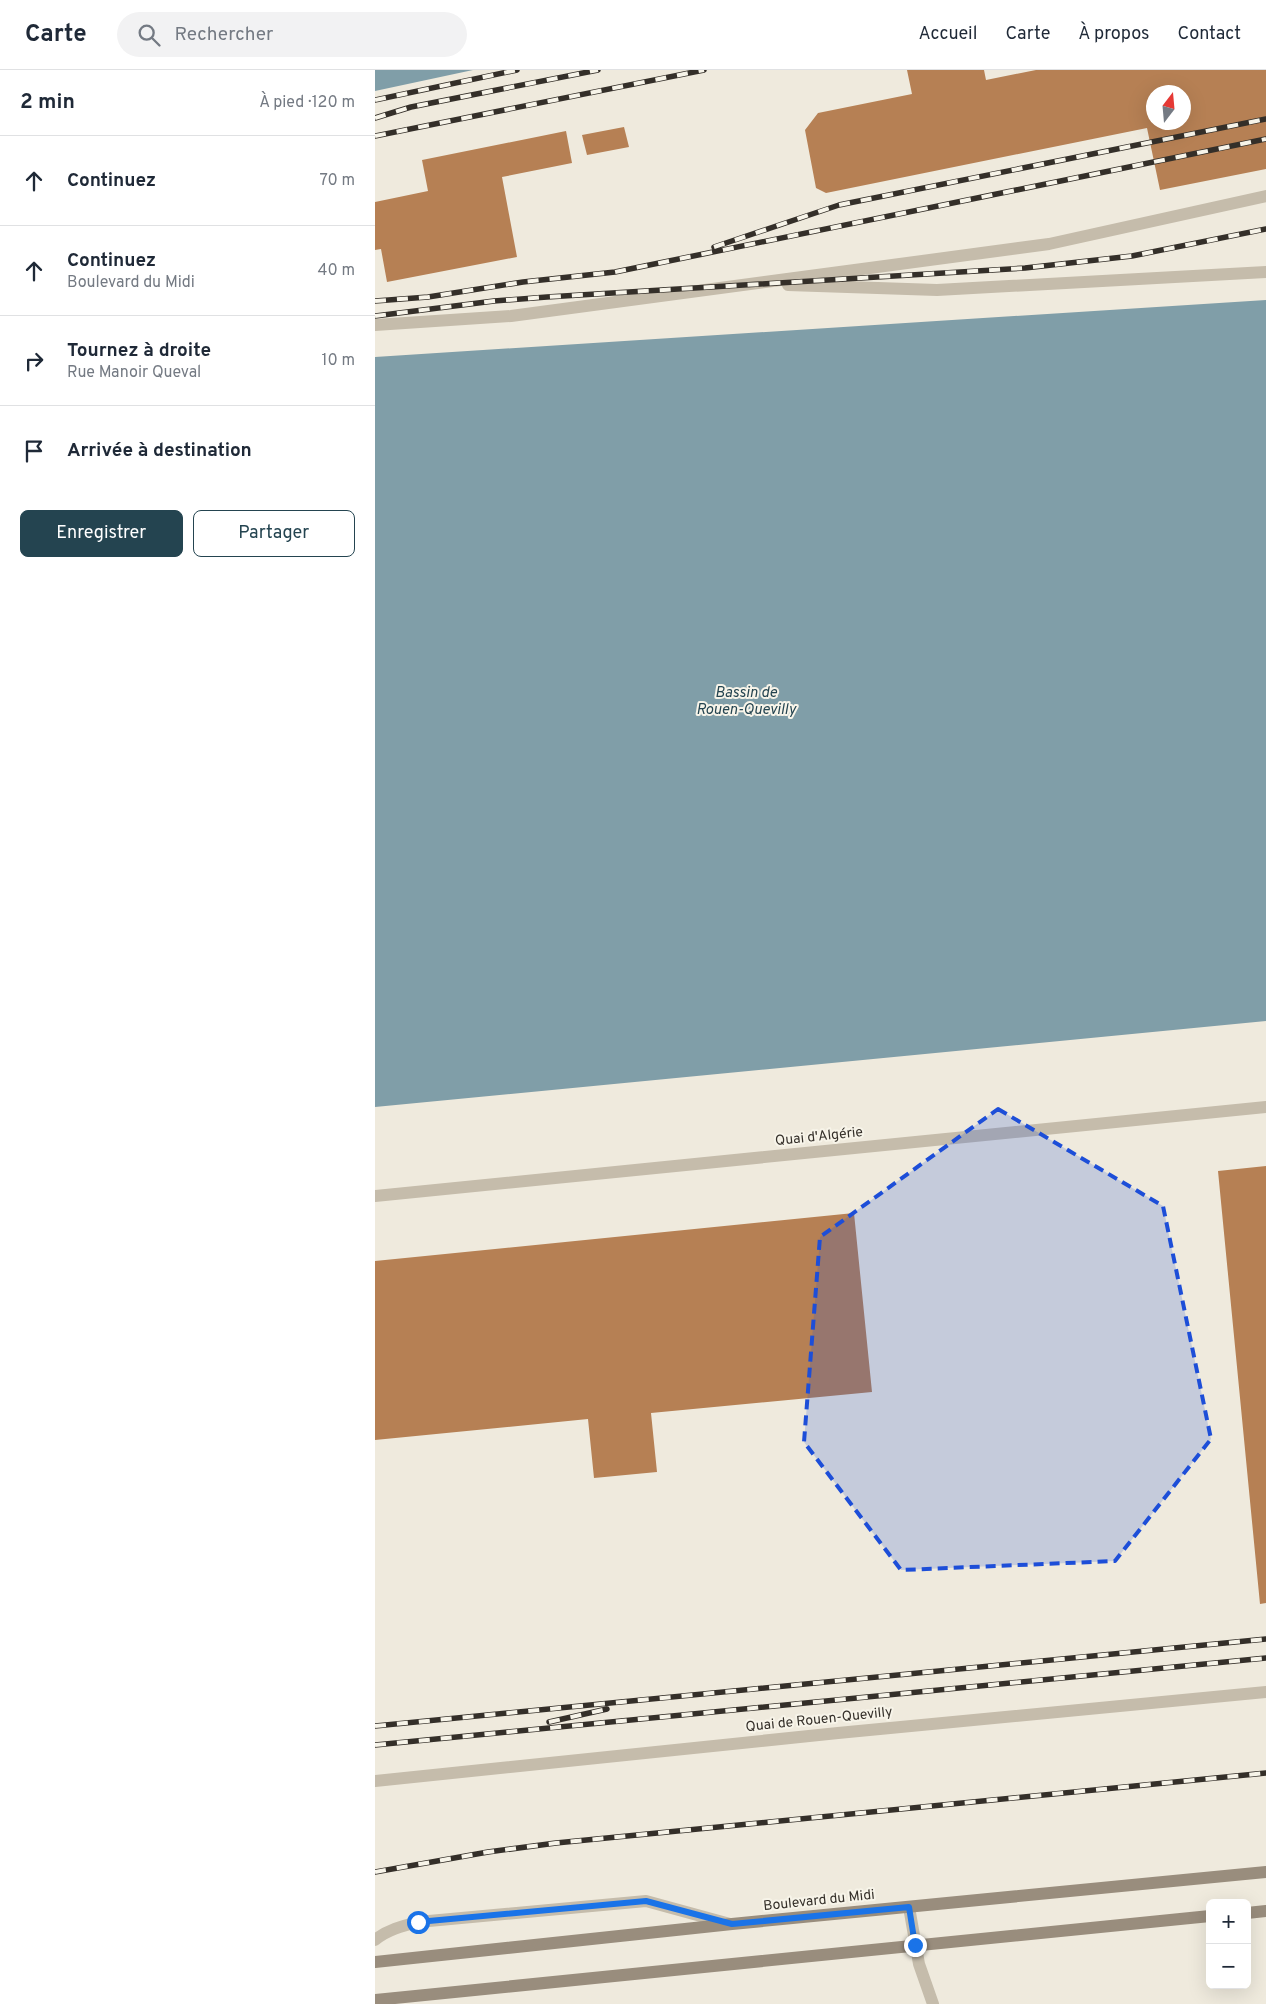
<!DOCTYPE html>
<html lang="fr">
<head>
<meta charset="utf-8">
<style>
  :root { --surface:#fff; --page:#f2f2f3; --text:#1f2937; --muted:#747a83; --line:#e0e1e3; --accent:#244450 }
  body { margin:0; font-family:Overpass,sans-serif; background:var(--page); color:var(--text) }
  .controls { position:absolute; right:15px; bottom:15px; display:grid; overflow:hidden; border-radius:8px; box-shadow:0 5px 20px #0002 }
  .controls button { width:45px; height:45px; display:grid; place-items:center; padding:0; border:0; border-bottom:1px solid var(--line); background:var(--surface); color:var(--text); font:25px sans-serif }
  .compass { position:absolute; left:771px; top:15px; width:45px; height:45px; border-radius:50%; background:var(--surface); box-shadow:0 5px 20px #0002; rotate:16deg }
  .stop { position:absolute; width:15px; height:15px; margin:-11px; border:4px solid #1a73e8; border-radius:50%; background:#fff }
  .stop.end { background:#1a73e8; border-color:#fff; box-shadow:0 1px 5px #0008 }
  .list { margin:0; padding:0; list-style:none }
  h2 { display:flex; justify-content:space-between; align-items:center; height:65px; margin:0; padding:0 20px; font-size:21px }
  h2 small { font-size:16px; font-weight:400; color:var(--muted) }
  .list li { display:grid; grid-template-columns:32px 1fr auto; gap:15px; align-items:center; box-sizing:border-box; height:90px; padding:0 20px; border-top:1px solid var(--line) }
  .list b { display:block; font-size:19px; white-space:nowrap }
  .list p { margin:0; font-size:16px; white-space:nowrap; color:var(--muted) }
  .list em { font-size:16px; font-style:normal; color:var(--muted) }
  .actions { display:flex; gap:10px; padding:15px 20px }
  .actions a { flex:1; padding:11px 0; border:1px solid var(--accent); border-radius:8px; text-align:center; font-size:18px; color:var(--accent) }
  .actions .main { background:var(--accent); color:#fff }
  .icon { flex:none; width:28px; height:28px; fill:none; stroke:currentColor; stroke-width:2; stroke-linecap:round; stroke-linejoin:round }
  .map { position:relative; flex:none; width:891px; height:1934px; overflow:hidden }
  header { display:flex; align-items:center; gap:30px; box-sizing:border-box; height:70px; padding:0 25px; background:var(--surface); border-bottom:1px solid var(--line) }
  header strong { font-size:24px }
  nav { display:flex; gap:28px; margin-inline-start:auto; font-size:18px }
  .search { width:350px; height:45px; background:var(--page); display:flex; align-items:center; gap:12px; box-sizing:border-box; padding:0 18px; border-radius:28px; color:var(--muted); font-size:19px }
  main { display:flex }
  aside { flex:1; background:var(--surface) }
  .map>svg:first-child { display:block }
  .water { fill:#809ea8 }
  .building { fill:#b68054; fill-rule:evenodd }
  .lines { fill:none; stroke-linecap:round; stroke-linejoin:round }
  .service { stroke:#c5bcab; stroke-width:12 }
  .minor { stroke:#c5bcab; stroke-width:12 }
  .secondary { stroke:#998d7d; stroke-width:12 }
  .rail-casing { stroke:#342f29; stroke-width:5.5 }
  .rail { stroke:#f7f4e9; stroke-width:4; stroke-dasharray:11; stroke-linecap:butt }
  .route { stroke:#1a73e8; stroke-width:6 }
  .marked { fill:#1d4ed8; fill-opacity:0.2; stroke:#1d4ed8; stroke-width:4; stroke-dasharray:10 6; stroke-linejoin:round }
  .labels { text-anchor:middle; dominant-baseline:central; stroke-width:4; stroke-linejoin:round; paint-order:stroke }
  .street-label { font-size:14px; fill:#342f29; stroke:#f7f4e9 }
  .water-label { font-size:15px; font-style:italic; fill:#244450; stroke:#f7f4e9 }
</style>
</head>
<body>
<header>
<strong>Carte</strong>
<div class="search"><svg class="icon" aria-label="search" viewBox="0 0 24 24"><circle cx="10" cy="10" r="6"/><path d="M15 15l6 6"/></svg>Rechercher</div>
<nav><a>Accueil</a><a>Carte</a><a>À propos</a><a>Contact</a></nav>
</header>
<main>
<aside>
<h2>2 min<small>À pied · 120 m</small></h2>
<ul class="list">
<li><svg class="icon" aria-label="ahead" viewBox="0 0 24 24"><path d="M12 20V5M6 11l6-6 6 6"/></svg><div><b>Continuez</b></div><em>70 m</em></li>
<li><svg class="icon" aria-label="ahead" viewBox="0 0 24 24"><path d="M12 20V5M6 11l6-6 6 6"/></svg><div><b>Continuez</b><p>Boulevard du Midi</p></div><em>40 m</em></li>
<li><svg class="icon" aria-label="right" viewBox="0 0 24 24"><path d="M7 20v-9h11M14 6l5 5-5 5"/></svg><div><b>Tournez à droite</b><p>Rue Manoir Queval</p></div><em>10 m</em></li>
<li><svg class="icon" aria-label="arrive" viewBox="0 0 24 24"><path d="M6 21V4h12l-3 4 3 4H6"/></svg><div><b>Arrivée à destination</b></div></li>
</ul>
<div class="actions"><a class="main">Enregistrer</a><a>Partager</a></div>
</aside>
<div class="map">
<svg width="891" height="1934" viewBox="0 0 891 1934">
  <rect width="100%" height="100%" fill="#efeadd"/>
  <path class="water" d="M 0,0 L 98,0 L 0,21 Z
    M 891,230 L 891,951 L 0,1037 L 0,287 Z"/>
  <path class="building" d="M 532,0 L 609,0 L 611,10 L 661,0 L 891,0 L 891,99 L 785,120 L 772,58 L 451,123 L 441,118 L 430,60 L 443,43 L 537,24 ZM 778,22 L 808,22 L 808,52 L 778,52 Z
    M 249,57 L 254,77 L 212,85 L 207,65 Z
    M 191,61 L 197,93 L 127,107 L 142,187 L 12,212 L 6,179 L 0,180 L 0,132 L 53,121 L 47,90 Z
    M 891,1096 L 891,1533 L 885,1534 L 843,1101 Z
    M 479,1143 L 497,1322 L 276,1343 L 282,1402 L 219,1408 L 213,1349 L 0,1370 L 0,1191 Z"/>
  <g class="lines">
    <path class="service" d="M 413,215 L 562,220 L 891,202
      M 0,255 L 136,246 L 674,174 L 891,126
      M 0,1126 L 891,1037
      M 0,1711 L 463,1663 L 891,1622
      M 0,1870 C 12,1860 27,1856 43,1852 L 271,1831 L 355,1854"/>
    <path class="minor" d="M 534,1837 L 544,1894 L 558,1934"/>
    <path class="secondary" d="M 872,1843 L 891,1841
      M 0,1892 L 357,1854 L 891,1802
      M 0,1930 L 835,1846"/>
    <defs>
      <path id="rail" d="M 0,30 L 142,0
        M 0,48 L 36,37 L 223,0
        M 0,66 L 329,0
        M 339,177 L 464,135 L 891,49
        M 0,231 L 53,227 L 148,212 L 240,202 L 891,69
        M 0,246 L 119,231 L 172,227 L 650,198 L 757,186 L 891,159
        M 174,1652 L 232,1639
        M 0,1656 L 891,1569
        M 0,1675 L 891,1588
        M 0,1802 L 113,1782 L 181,1773 L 891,1703"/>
    </defs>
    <use href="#rail" class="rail-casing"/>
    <use href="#rail" class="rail"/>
  </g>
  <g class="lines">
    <path class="route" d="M 43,1852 L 271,1831 L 357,1854 L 534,1837 L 540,1875"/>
  </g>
  <path class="marked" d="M 623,1039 L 788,1136 L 836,1369 L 740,1491 L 526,1500 L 429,1372 L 445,1167 Z"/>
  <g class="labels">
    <g class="street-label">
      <text transform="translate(444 1067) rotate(-6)">Quai d'Algérie</text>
      <text transform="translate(444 1650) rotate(-6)">Quai de Rouen-Quevilly</text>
      <text transform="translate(444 1831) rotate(-6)">Boulevard du Midi</text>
    </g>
    <g class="water-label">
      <text x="371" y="623">Bassin de<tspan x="371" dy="17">Rouen-Quevilly</tspan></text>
    </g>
  </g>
</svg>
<div class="controls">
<button>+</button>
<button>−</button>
</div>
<svg class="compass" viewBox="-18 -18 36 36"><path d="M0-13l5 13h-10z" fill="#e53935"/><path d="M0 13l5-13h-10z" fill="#747a83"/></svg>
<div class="stop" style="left:43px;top:1852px"></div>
<div class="stop end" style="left:540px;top:1875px"></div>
</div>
</main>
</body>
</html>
